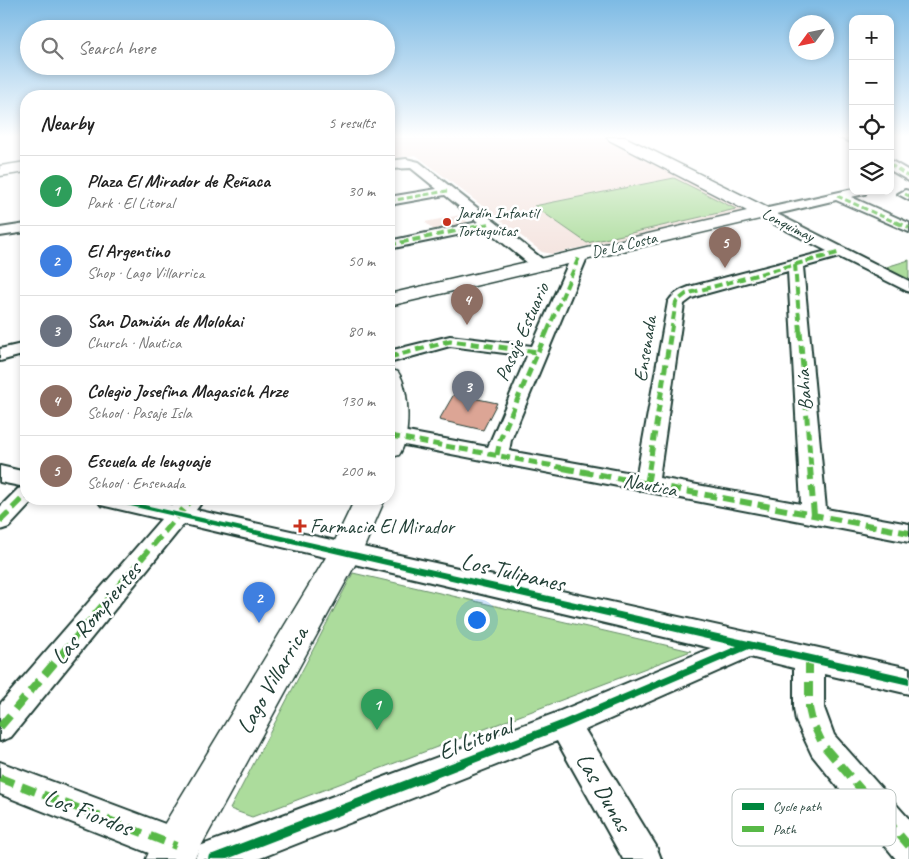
<!DOCTYPE html>
<html lang="en">
<head>
<meta charset="utf-8">
<style>
  :root { --surface:#fff; --page:#f2f2f2; --text:#222; --muted:#767676; --line:#e0e0e0; --accent:#1a73e8 }
  body { margin:0; font-family:Caveat,sans-serif; background:var(--page); color:var(--text) }
  .controls { position:absolute; right:15px; top:15px; display:grid; overflow:hidden; border-radius:10px; box-shadow:0 2px 8px #0003 }
  .controls button { width:45px; height:45px; display:grid; place-items:center; padding:0; border:0; border-bottom:1px solid var(--line); background:var(--surface); color:var(--text); font:25px sans-serif }
  .compass { position:absolute; left:789px; top:15px; width:45px; height:45px; border-radius:50%; background:var(--surface); box-shadow:0 2px 8px #0003; rotate:237deg }
  .you { position:absolute; left:476px; top:619px; width:18px; height:18px; margin:-12px; border:4px solid #fff; border-radius:50%; background:#1a73e8; box-shadow:0 0 0 8px #1a73e833 }
  .badge { display:grid; place-items:center; width:32px; height:32px; border-radius:50%; background:var(--accent); color:#fff; font-size:16px; font-weight:700 }
  .pin { position:absolute; translate:-50% -41px; filter:drop-shadow(0 1px 2px #0008) }
  .pin::after { content:''; position:absolute; top:26px; width:18px; height:15px; background:inherit; clip-path:polygon(0 0,100% 0,50% 100%) }
  .list { margin:0; padding:0; list-style:none }
  h2 { display:flex; justify-content:space-between; align-items:center; height:65px; margin:0; padding:0 20px; font-size:21px }
  h2 small { font-size:16px; font-weight:400; color:var(--muted) }
  .list li { display:grid; grid-template-columns:32px 1fr auto; gap:15px; align-items:center; box-sizing:border-box; height:70px; padding:0 20px; border-top:1px solid var(--line) }
  .list b { display:block; font-size:19px; white-space:nowrap }
  .list p { margin:0; font-size:16px; white-space:nowrap; color:var(--muted) }
  .list em { font-size:16px; font-style:normal; color:var(--muted) }
  .icon { flex:none; width:28px; height:28px; fill:none; stroke:currentColor; stroke-width:2; stroke-linecap:round; stroke-linejoin:round }
  .map { position:relative; flex:none; width:909px; height:859px; overflow:hidden }
  .search { position:absolute; background:var(--surface); box-shadow:0 2px 8px #0003; left:20px; top:20px; width:375px; height:55px; display:flex; align-items:center; gap:12px; box-sizing:border-box; padding:0 18px; border-radius:28px; color:var(--muted); font-size:19px }
  .panel { position:absolute; background:var(--surface); box-shadow:0 2px 8px #0003; left:20px; top:90px; width:375px; height:415px; border-radius:20px }
  .map>svg:first-child { display:block }
  .built { fill:#f4e4df }
  .green { fill:#acdc9c; stroke:#668c68 }
  .building { fill:#dca595; stroke:#1f3d34 }
  .lines { fill:none; stroke-linecap:round; stroke-linejoin:round }
  .street-casing { stroke:#1f3d34; stroke-width:4 }
  .secondary-casing { stroke:#1f3d34; stroke-width:3 }
  .street { fill:#fff; fill-rule:evenodd }
  .secondary { fill:#fff; fill-rule:evenodd }
  .quiet-far4 { stroke:#58b947; stroke-width:3; stroke-dasharray:6 3; stroke-linecap:butt }
  .quiet-far3 { stroke:#58b947; stroke-width:4; stroke-dasharray:8 4; stroke-linecap:butt }
  .quiet-far2 { stroke:#58b947; stroke-width:5; stroke-dasharray:9 5; stroke-linecap:butt }
  .quiet-far1 { stroke:#58b947; stroke-width:6; stroke-dasharray:12 6; stroke-linecap:butt }
  .quiet { stroke:#58b947; stroke-width:8; stroke-dasharray:15 8; stroke-linecap:butt }
  .cycleway-casing { stroke:#fff; stroke-width:3 }
  .cycleway { fill:#00873e; fill-rule:evenodd }
  .poi-dot { fill:#c8321e; stroke:#fff; stroke-width:2 }
  .labels { text-anchor:middle; dominant-baseline:central; stroke-width:5; stroke-linejoin:round; paint-order:stroke }
  .far-poi-label { font-size:16px; fill:#1f3d34; stroke:#fff; text-anchor:start }
  .far-street-label { font-size:16px; fill:#1f3d34; stroke:#fff }
  .street-label { font-size:20px; fill:#1f3d34; stroke:#fff }
  .poi-label { font-size:20px; fill:#1f3d34; stroke:#fff; text-anchor:start }
  .near-street-label { font-size:24px; fill:#1f3d34; stroke:#fff }
  .key { fill:#fff; stroke:#bcc5c2; stroke-width:1 }
  .key-label { font-size:14px; fill:#1f3d34 }
</style>
</head>
<body>
<div class="map">
<svg width="909" height="859" viewBox="0 0 909 859">
  <rect width="100%" height="100%" fill="#fff"/>
  <filter id="ink" filterUnits="userSpaceOnUse"><feTurbulence type="fractalNoise" baseFrequency=".02" numOctaves="2"/><feDisplacementMap in="SourceGraphic" scale="10" xChannelSelector="R" yChannelSelector="G"/><feConvolveMatrix kernelMatrix="1 2 1 2 8 2 1 2 1" color-interpolation-filters="sRGB"/></filter>
  <g filter="url(#ink)">
    <path class="built" d="M 389,137 L 605,137 L 742,207 L 743,211 L 552,254 L 542,252 L 416,155 L 389,159 Z
      M 460,215 L 469,223 L 434,230 L 425,222 Z"/>
    <path class="green" d="M 674,178 L 736,209 L 587,243 L 534,206 Z
      M 909,260 L 909,281 L 883,268 Z
      M 353,573 L 691,651 L 252,817 L 230,809 Z"/>
    <path class="building" d="M 454,394 L 497,403 L 483,430 L 439,420 Z"/>
    <g class="lines">
      <defs>
        <path id="street" d="M 839,137 L 853,137 L 853,143 Z
          M 406,159 L 419,162 L 546,262 L 548,265 L 546,268 L 534,268 L 486,229 L 389,249 L 389,241 L 478,222 L 445,195 L 389,205 L 389,197 L 437,189 L 411,168 L 389,169 L 389,161 Z
          M 890,160 L 909,171 L 909,181 L 890,170 Z
          M 853,189 L 853,191 L 866,191 L 865,194 L 851,197 L 909,223 L 909,232 L 836,200 L 777,214 L 909,281 L 909,292 L 839,257 L 803,267 L 826,509 L 909,524 L 909,542 L 389,442 L 389,430 L 391,429 L 488,447 L 527,356 L 450,346 L 389,363 L 389,351 L 450,336 L 532,346 L 572,255 L 575,252 L 585,252 L 588,255 L 511,440 L 509,451 L 637,474 L 668,302 C 673,294 680,290 689,287 L 827,251 L 759,216 L 757,213 L 759,210 ZM 788,271 L 801,504 L 659,478 L 684,304 L 692,298 L 701,295 Z
          M 905,190 L 909,191 L 909,200 L 898,194 Z
          M 26,224 L 26,232 L 0,236 L 0,228 Z
          M 26,343 L 26,354 L 0,361 L 0,349 Z
          M 0,466 L 26,472 L 26,499 L 35,499 L 9,527 L 0,530 L 0,507 L 18,489 L 25,487 L 0,482 Z
          M 97,499 L 144,499 L 173,505 L 179,499 L 204,499 L 196,510 L 909,668 L 909,694 L 824,674 L 824,708 L 834,735 L 909,819 L 909,859 L 896,859 L 812,755 L 796,721 L 794,708 L 794,668 L 750,657 L 585,730 L 656,846 L 661,859 L 623,859 L 557,741 L 258,859 L 195,859 L 200,846 L 213,841 L 553,714 L 711,648 L 184,524 L 11,737 L 0,741 L 0,704 L 161,519 L 101,505 Z
          M 0,762 L 189,833 L 194,846 L 189,859 L 164,859 L 0,794 Z"/>
        <path id="secondary" d="M 607,137 L 625,137 L 770,209 L 773,213 L 770,217 L 764,218 L 389,306 L 389,294 L 747,211 L 609,140 Z
          M 26,162 L 26,172 L 0,176 L 0,166 Z
          M 389,369 L 398,372 C 410,389 411,438 399,455 L 389,458 Z
          M 355,499 L 385,499 L 362,552 L 194,859 L 146,859 L 153,843 L 331,549 Z"/>
      </defs>
      <use href="#street" class="street-casing"/>
      <use href="#secondary" class="secondary-casing"/>
      <use href="#street" class="street"/>
      <use href="#secondary" class="secondary"/>
      <path class="quiet-far4" d="M 845,137 L 853,140
        M 890,164 L 909,177
        M 905,194 L 909,196
        M 837,196 L 899,224
        M 389,201 L 447,191"/>
      <path class="quiet-far3" d="M 896,222 L 909,228
        M 389,245 L 489,224
        M 795,264 L 800,332
        M 547,332 L 580,255
        M 671,332 L 676,302 L 686,294 L 841,252"/>
      <path class="quiet-far2" d="M 800,331 L 811,469
        M 389,357 L 450,341 L 538,352
        M 391,436 L 570,469
        M 497,455 L 500,440 L 547,331
        M 649,469 L 671,331"/>
      <path class="quiet-far1" d="M 563,468 L 909,533
        M 810,468 L 814,515
        M 647,484 L 650,468
        M 0,521 L 26,495
        M 71,642 L 192,499"/>
      <path class="quiet" d="M 809,659 L 809,708 L 812,721 L 823,745 L 909,846
        M 0,727 L 73,641
        M 0,778 L 176,846"/>
      <defs>
        <path id="cycleway" d="M 106,499 L 118,499 L 909,677 L 909,685 L 749,649 L 567,727 L 227,859 L 208,859 L 209,855 L 213,854 L 561,721 L 737,646 L 109,501 L 107,501 Z"/>
      </defs>
      <use href="#cycleway" class="cycleway-casing"/>
      <use href="#cycleway" class="cycleway"/>
    </g>
  </g>
  <linearGradient id="sky" x2="0" y2="1"><stop stop-color="#7dbae4"/><stop offset="0.53" stop-color="#fff"/><stop offset="1" stop-color="#fff" stop-opacity="0"/></linearGradient>
  <rect width="909" height="257" fill="url(#sky)"/>
  <g class="poi-dot">
    <circle cx="447" cy="222" r="5"/>
    <path d="M297.5 518.5h5v5h5v5h-5v5h-5v-5h-5v-5h5z"/>
  </g>
  <g class="labels">
    <g class="far-poi-label">
      <text x="457" y="213">Jardín Infantil<tspan x="457" dy="18">Tortuguitas</tspan></text>
    </g>
    <g class="far-street-label">
      <text transform="translate(788 225) rotate(27)">Lonquimay</text>
      <text transform="translate(624 245) rotate(-13)">De La Costa</text>
    </g>
    <g class="street-label">
      <text transform="translate(522 332) rotate(-66)">Pasaje Estuario</text>
      <text transform="translate(645 349) rotate(-81)">Ensenada</text>
      <text transform="translate(804 390) rotate(-94)">Bahía</text>
      <text transform="translate(650 485) rotate(11)">Nautica</text>
    </g>
    <g class="poi-label">
      <text x="310" y="526">Farmacia El Mirador</text>
    </g>
    <g class="near-street-label">
      <text transform="translate(513 572) rotate(13)">Los Tulipanes</text>
      <text transform="translate(96 613) rotate(-50)">Las Rompientes</text>
      <text transform="translate(272 680) rotate(-60)">Lago Villarrica</text>
      <text transform="translate(475 739) rotate(-21)">El Litoral</text>
      <text transform="translate(604 792) rotate(60)">Las Dunas</text>
      <text transform="translate(88 812) rotate(21)">Los Fiordos</text>
    </g>
  </g>
  <rect x="732" y="789" width="164" height="57" rx="8" class="key"/>
  <rect x="742" y="803" width="22" height="7" fill="#00873e"/>
  <rect x="742" y="826" width="22" height="6" fill="#58b947"/>
  <g class="key-label">
    <text x="773" y="811">Cycle path</text>
    <text x="773" y="834">Path</text>
  </g>
</svg>
<div class="controls">
<button>+</button>
<button>−</button>
<button><svg class="icon" aria-label="locate" viewBox="0 0 24 24"><circle cx="12" cy="12" r="6"/><path d="M12 2v4M12 18v4M2 12h4M18 12h4"/></svg></button>
<button><svg class="icon" aria-label="layers" viewBox="0 0 24 24"><path d="M12 4l9 5-9 5-9-5zM3 14l9 5 9-5"/></svg></button>
</div>
<svg class="compass" viewBox="-18 -18 36 36"><path d="M0-13l5 13h-10z" fill="#e53935"/><path d="M0 13l5-13h-10z" fill="#767676"/></svg>
<div class="you"></div>
<div class="pin badge" style="left:377px;top:730px;background:#2e9e5b">1</div>
<div class="pin badge" style="left:259px;top:623px;background:#3f7fe0">2</div>
<div class="pin badge" style="left:468px;top:412px;background:#6b7280">3</div>
<div class="pin badge" style="left:467px;top:325px;background:#8d6e63">4</div>
<div class="pin badge" style="left:725px;top:268px;background:#8d6e63">5</div>
<div class="search"><svg class="icon" aria-label="search" viewBox="0 0 24 24"><circle cx="10" cy="10" r="6"/><path d="M15 15l6 6"/></svg>Search here</div>
<section class="panel">
<h2>Nearby<small>5 results</small></h2>
<ul class="list">
<li><span class="badge" style="background:#2e9e5b">1</span><div><b>Plaza El Mirador de Reñaca</b><p>Park · El Litoral</p></div><em>30 m</em></li>
<li><span class="badge" style="background:#3f7fe0">2</span><div><b>El Argentino</b><p>Shop · Lago Villarrica</p></div><em>50 m</em></li>
<li><span class="badge" style="background:#6b7280">3</span><div><b>San Damián de Molokai</b><p>Church · Nautica</p></div><em>80 m</em></li>
<li><span class="badge" style="background:#8d6e63">4</span><div><b>Colegio Josefina Magasich Arze</b><p>School · Pasaje Isla</p></div><em>130 m</em></li>
<li><span class="badge" style="background:#8d6e63">5</span><div><b>Escuela de lenguaje</b><p>School · Ensenada</p></div><em>200 m</em></li>
</ul>
</section>
</div>
</body>
</html>
